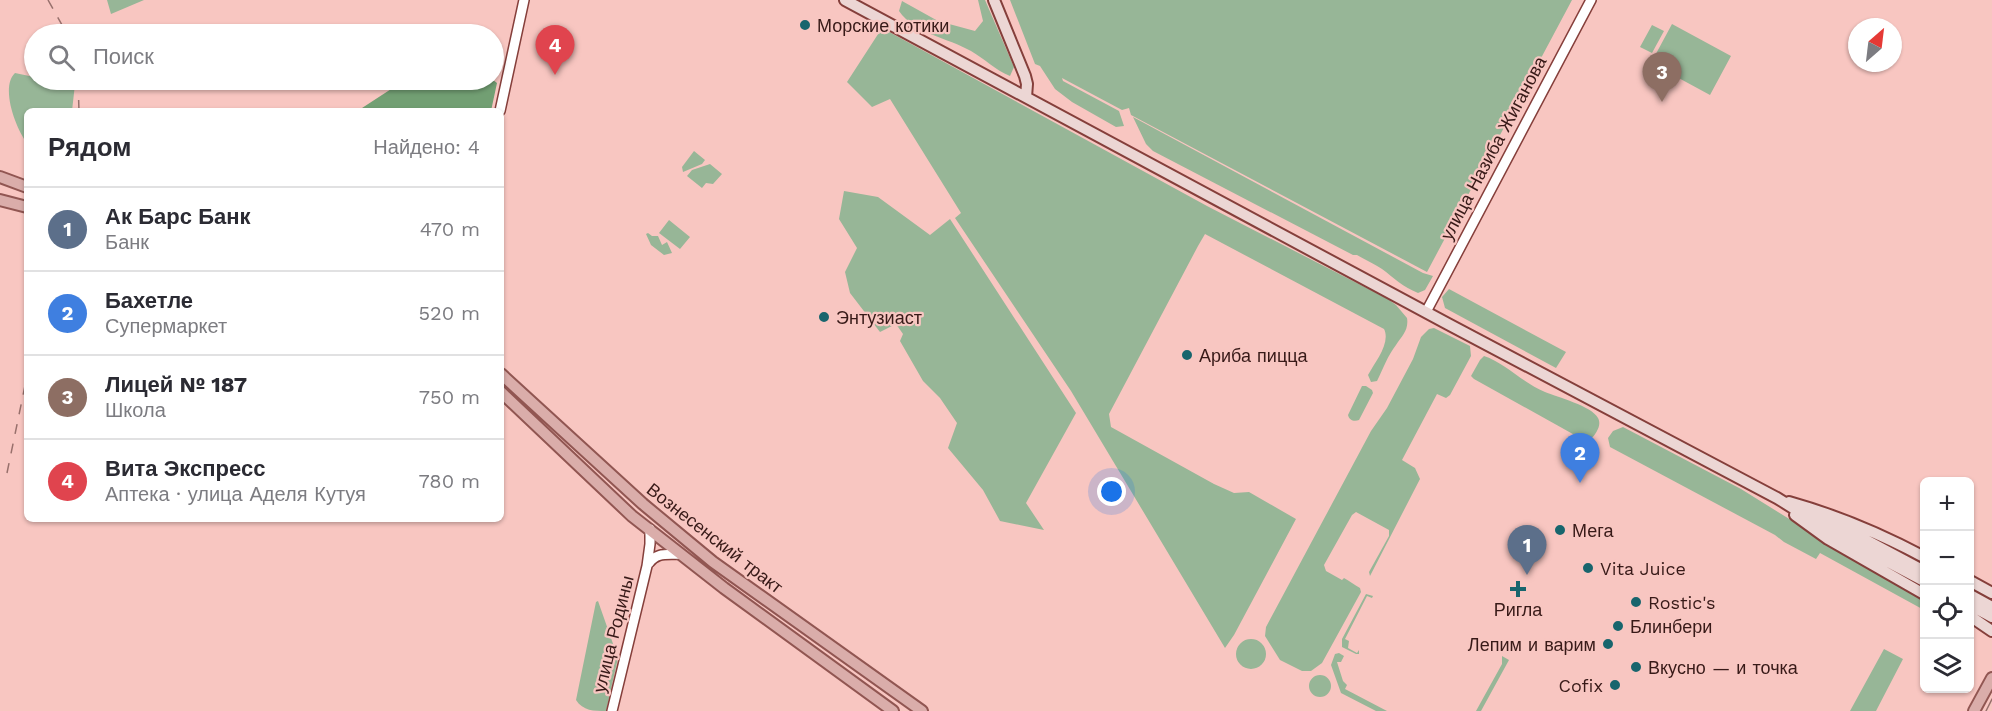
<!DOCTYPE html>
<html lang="ru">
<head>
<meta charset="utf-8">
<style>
  :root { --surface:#fff; --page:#f7f7f7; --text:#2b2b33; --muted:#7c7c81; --line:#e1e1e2; --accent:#0b8043 }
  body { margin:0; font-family:"Work Sans",sans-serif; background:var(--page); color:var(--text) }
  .controls { position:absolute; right:18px; bottom:18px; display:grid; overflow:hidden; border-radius:9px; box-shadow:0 2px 4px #0004 }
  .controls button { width:54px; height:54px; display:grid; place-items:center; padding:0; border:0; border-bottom:2px solid var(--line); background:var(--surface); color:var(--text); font:30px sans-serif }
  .compass { position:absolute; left:1848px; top:18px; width:54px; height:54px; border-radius:50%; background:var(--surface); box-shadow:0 2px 4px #0004; rotate:28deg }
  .you { position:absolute; left:1112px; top:492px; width:21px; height:21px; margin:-15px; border:4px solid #fff; border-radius:50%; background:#1a73e8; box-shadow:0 0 0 9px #1a73e833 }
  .badge { display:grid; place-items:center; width:39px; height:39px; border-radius:50%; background:var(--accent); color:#fff; font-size:20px; font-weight:700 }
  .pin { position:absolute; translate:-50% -50px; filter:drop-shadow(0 2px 3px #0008) }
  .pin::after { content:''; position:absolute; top:32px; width:21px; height:18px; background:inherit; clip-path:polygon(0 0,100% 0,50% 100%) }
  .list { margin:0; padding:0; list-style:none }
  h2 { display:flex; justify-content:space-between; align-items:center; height:78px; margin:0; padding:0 24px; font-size:26px }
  h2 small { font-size:20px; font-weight:400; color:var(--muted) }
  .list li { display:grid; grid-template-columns:39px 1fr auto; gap:18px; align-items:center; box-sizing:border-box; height:84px; padding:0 24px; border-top:2px solid var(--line) }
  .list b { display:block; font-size:22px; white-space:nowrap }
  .list p { margin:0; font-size:20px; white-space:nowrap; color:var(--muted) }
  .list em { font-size:20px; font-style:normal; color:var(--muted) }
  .icon { flex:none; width:33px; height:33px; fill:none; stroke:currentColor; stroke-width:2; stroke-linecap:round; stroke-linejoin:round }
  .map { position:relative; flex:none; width:1992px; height:711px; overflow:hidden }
  .search { position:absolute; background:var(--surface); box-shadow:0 2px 4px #0004; left:24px; top:24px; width:480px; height:66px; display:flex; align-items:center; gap:15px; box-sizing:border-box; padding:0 21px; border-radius:33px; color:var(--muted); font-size:22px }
  .panel { position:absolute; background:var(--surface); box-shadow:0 2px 4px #0004; left:24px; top:108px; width:480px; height:414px; border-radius:9px }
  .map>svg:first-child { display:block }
  .green { fill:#97b697 }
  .forest { fill:#729f73 }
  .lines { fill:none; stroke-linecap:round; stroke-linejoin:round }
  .tertiary-casing { stroke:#853f3b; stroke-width:12 }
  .secondary-casing { stroke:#853f3b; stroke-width:14 }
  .primary-casing { stroke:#915652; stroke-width:14 }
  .tertiary { stroke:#fff; stroke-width:9 }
  .secondary { stroke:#ecd6d4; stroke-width:10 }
  .primary { stroke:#daadaa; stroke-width:10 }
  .tram { stroke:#98706c; stroke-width:1.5 }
  .rail { stroke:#98706c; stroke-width:1.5; stroke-dasharray:10 10; stroke-linecap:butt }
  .poi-dot { fill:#18656d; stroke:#f8c6c1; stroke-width:2 }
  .labels { text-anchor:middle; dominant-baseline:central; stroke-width:4.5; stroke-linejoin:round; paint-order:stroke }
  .poi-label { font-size:18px; fill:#381a18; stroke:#f8c6c1; text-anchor:start }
  .street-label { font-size:18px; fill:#381a18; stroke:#f8c6c1 }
</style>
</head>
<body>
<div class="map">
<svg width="1992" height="711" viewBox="0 0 1992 711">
  <rect width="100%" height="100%" fill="#f8c6c1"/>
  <path class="green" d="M 107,0 L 144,0 L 111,14 Z
    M 978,0 L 985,0 L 1014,67 L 1010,76 C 995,70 985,59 971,51 C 948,38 914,33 899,11 L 902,1 L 938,21 L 975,31 L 983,21 Z
    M 1010,0 L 1572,0 L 1427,272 L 1131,115 L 1129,108 L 1122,110 L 1062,78 L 1063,81 L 1119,111 L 1124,126 L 1116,127 L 1072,102 L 1055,89 L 1040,66 L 1035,64 Z
    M 1672,24 L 1731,56 L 1710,95 L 1651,63 Z
    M 1652,25 L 1664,31 L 1652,53 L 1640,47 Z
    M 882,28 L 1207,206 L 1388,299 L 1396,305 L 1407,318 C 1409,330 1402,336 1396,345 C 1388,355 1383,369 1377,381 L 1371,382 L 1368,375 C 1375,362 1391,343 1384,329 L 1205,234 L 1198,246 L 1109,414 L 1111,427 L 1214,484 L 1234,493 L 1249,492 L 1296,519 L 1234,635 L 1225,648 L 1071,391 L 955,218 L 961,213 L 890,99 L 872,107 L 847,82 Z
    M 15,73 L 34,77 L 34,80 L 51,80 L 75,84 L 72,111 L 27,111 L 27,143 C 16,129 0,87 15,73 Z
    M 1133,117 L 1423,273 L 1433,276 L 1425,290 L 1418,293 C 1403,287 1394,278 1382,269 C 1375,264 1365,260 1357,255 L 1353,255 L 1153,151 L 1146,144 Z
    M 694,151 L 705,160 L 702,164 L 683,172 L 682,167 Z
    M 710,164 L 722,174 L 713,184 L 706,183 L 702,188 L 687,176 L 692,170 Z
    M 844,191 L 878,197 L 930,235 L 950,219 L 1076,413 L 1026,503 L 1044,530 L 1000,521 L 983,490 L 948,448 L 957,423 L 940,398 L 923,381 L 900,341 L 903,334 L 896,324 L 880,332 L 850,293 L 845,272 L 857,248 L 839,219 Z
    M 669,220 L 690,237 L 680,249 L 659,233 Z
    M 648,233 L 652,236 L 658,236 L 662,245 L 667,242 L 672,253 L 664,255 L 651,245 L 646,234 Z
    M 1449,289 L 1566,352 L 1556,368 L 1445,308 L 1442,297 Z
    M 1434,328 L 1470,346 L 1471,356 L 1450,395 L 1446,398 L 1437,394 L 1402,460 L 1415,468 L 1420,479 L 1370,576 L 1369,572 L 1389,536 L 1389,530 L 1356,512 L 1352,515 L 1324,565 L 1326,571 L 1342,580 L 1344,578 C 1350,581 1354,585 1360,588 L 1361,592 L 1322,663 L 1311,671 L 1302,671 L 1280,660 L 1265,636 L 1266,627 L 1371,431 L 1387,408 L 1413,359 L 1421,337 L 1429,329 Z
    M 1484,356 C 1505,363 1523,383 1545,392 C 1557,397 1592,406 1598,418 C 1602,425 1596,434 1591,439 L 1580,438 L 1474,379 L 1471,376 L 1480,360 Z
    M 1362,386 L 1366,386 L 1372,390 L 1373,393 L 1359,420 C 1354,422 1349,420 1348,415 Z
    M 1623,427 L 1741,489 L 1860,563 L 1924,598 L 1924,610 L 1820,553 L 1816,559 L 1784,542 L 1775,535 L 1610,447 L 1608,438 L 1613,431 Z
    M 1366,594 L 1373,596 L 1372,598 L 1367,596 L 1345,639 L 1349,641 L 1348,648 L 1357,653 L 1359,650 L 1359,654 L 1356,654 L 1342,647 L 1342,639 Z
    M 598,601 L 618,658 L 606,711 C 594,711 583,711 576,700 L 596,602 Z
    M1236 654a15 15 0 1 1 30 0a15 15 0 1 1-30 0Z
    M 1884,649 L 1903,659 L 1876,711 L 1850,711 Z
    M 1339,653 L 1344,656 L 1341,662 L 1337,662 L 1343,681 L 1347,685 L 1345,689 L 1387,711 L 1376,711 L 1341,693 L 1331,665 L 1335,654 Z
    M 1502,656 L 1509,660 L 1481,711 L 1476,711 L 1502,664 Z
    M1309 686a11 11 0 1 1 22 0a11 11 0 1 1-22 0Z"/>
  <path class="forest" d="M 405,80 L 439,80 L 452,85 L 473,90 L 477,81 L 489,83 L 493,80 L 497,83 L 491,111 L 364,111 L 362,108 Z"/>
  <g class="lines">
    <defs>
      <path id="tertiary" d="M 500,111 L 524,0
        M 1426,312 L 1591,0
        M 649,563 C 657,552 667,555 680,554
        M 612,711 L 647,566 L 650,544 L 650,529"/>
      <path id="secondary" d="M 845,0 L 1448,324 L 1777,498 L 1830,531 L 1924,581
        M 994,0 L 1025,76 L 1027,84 L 1026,97
        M 1789,502 C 1839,516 1879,533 1924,557
        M 1811,513 L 1832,522 L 1924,571
        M 1795,515 L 1828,539 L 1924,594
        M 1970,581 L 1992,593
        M 1970,595 L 1992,607
        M 1970,605 L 1992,617
        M 1970,616 L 1992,631"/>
      <path id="primary" d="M 0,177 L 27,187
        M 0,200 L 27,207
        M 501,374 L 643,504 L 713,562 L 922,711
        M 501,392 L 632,516 L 724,588 L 893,711
        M 1974,711 L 1992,678"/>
    </defs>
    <use href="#tertiary" class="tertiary-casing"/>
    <use href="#secondary" class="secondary-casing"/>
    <use href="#primary" class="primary-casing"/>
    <use href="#tertiary" class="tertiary"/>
    <use href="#secondary" class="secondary"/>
    <use href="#primary" class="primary"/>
    <path class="tram" d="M 1986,711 L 1992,699"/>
    <path class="rail" d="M 48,0 L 67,34
      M 78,80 L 79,111
      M 7,473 L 27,376"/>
  </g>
  <g class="poi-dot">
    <circle cx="805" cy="25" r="6"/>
    <circle cx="824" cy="317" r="6"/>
    <circle cx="1187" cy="355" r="6"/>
    <circle cx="1560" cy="530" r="6"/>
    <circle cx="1588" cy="568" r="6"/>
    <path d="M1515 580h6v6h6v6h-6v6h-6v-6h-6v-6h6z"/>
    <circle cx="1636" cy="602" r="6"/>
    <circle cx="1618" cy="626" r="6"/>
    <circle cx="1608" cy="644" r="6"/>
    <circle cx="1636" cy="667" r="6"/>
    <circle cx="1615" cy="685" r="6"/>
  </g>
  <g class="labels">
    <g class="poi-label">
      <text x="817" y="25">Морские котики</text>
      <text x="836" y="317">Энтузиаст</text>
      <text x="1199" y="355">Ариба пицца</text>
      <text x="1572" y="530">Мега</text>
      <text x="1600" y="568">Vita Juice</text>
      <text x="1648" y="602">Rostic's</text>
      <text x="1518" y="609" text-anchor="middle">Ригла</text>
      <text x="1630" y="626">Блинбери</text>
      <text x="1596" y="644" text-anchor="end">Лепим и варим</text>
      <text x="1648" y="667">Вкусно — и точка</text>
      <text x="1603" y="685" text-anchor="end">Cofix</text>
    </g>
    <g class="street-label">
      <text transform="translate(1493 148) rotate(-62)">улица Назиба Жиганова</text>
      <text transform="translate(715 538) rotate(38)">Вознесенский тракт</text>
      <text transform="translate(613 634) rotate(-76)">улица Родины</text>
    </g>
  </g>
</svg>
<div class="controls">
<button>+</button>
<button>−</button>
<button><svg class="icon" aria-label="locate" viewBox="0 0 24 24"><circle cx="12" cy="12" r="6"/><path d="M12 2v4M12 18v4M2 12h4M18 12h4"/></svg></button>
<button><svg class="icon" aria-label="layers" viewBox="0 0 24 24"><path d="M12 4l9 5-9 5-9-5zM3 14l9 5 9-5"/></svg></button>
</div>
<svg class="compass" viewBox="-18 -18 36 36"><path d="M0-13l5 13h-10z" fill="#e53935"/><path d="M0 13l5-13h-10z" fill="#7c7c81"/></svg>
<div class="you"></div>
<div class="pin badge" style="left:1527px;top:575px;background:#5c6f8a">1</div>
<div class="pin badge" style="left:1580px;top:483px;background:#3f7fe0">2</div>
<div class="pin badge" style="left:1662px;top:102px;background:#8d6e63">3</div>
<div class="pin badge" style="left:555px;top:75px;background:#e0444e">4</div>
<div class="search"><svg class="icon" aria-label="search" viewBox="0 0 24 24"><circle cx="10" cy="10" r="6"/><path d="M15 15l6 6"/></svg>Поиск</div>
<section class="panel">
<h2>Рядом<small>Найдено: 4</small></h2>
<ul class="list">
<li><span class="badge" style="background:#5c6f8a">1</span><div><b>Ак Барс Банк</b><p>Банк</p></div><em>470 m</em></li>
<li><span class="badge" style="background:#3f7fe0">2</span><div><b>Бахетле</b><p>Супермаркет</p></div><em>520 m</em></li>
<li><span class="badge" style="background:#8d6e63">3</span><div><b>Лицей № 187</b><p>Школа</p></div><em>750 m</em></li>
<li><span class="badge" style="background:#e0444e">4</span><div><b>Вита Экспресс</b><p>Аптека · улица Аделя Кутуя</p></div><em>780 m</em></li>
</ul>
</section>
</div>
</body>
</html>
